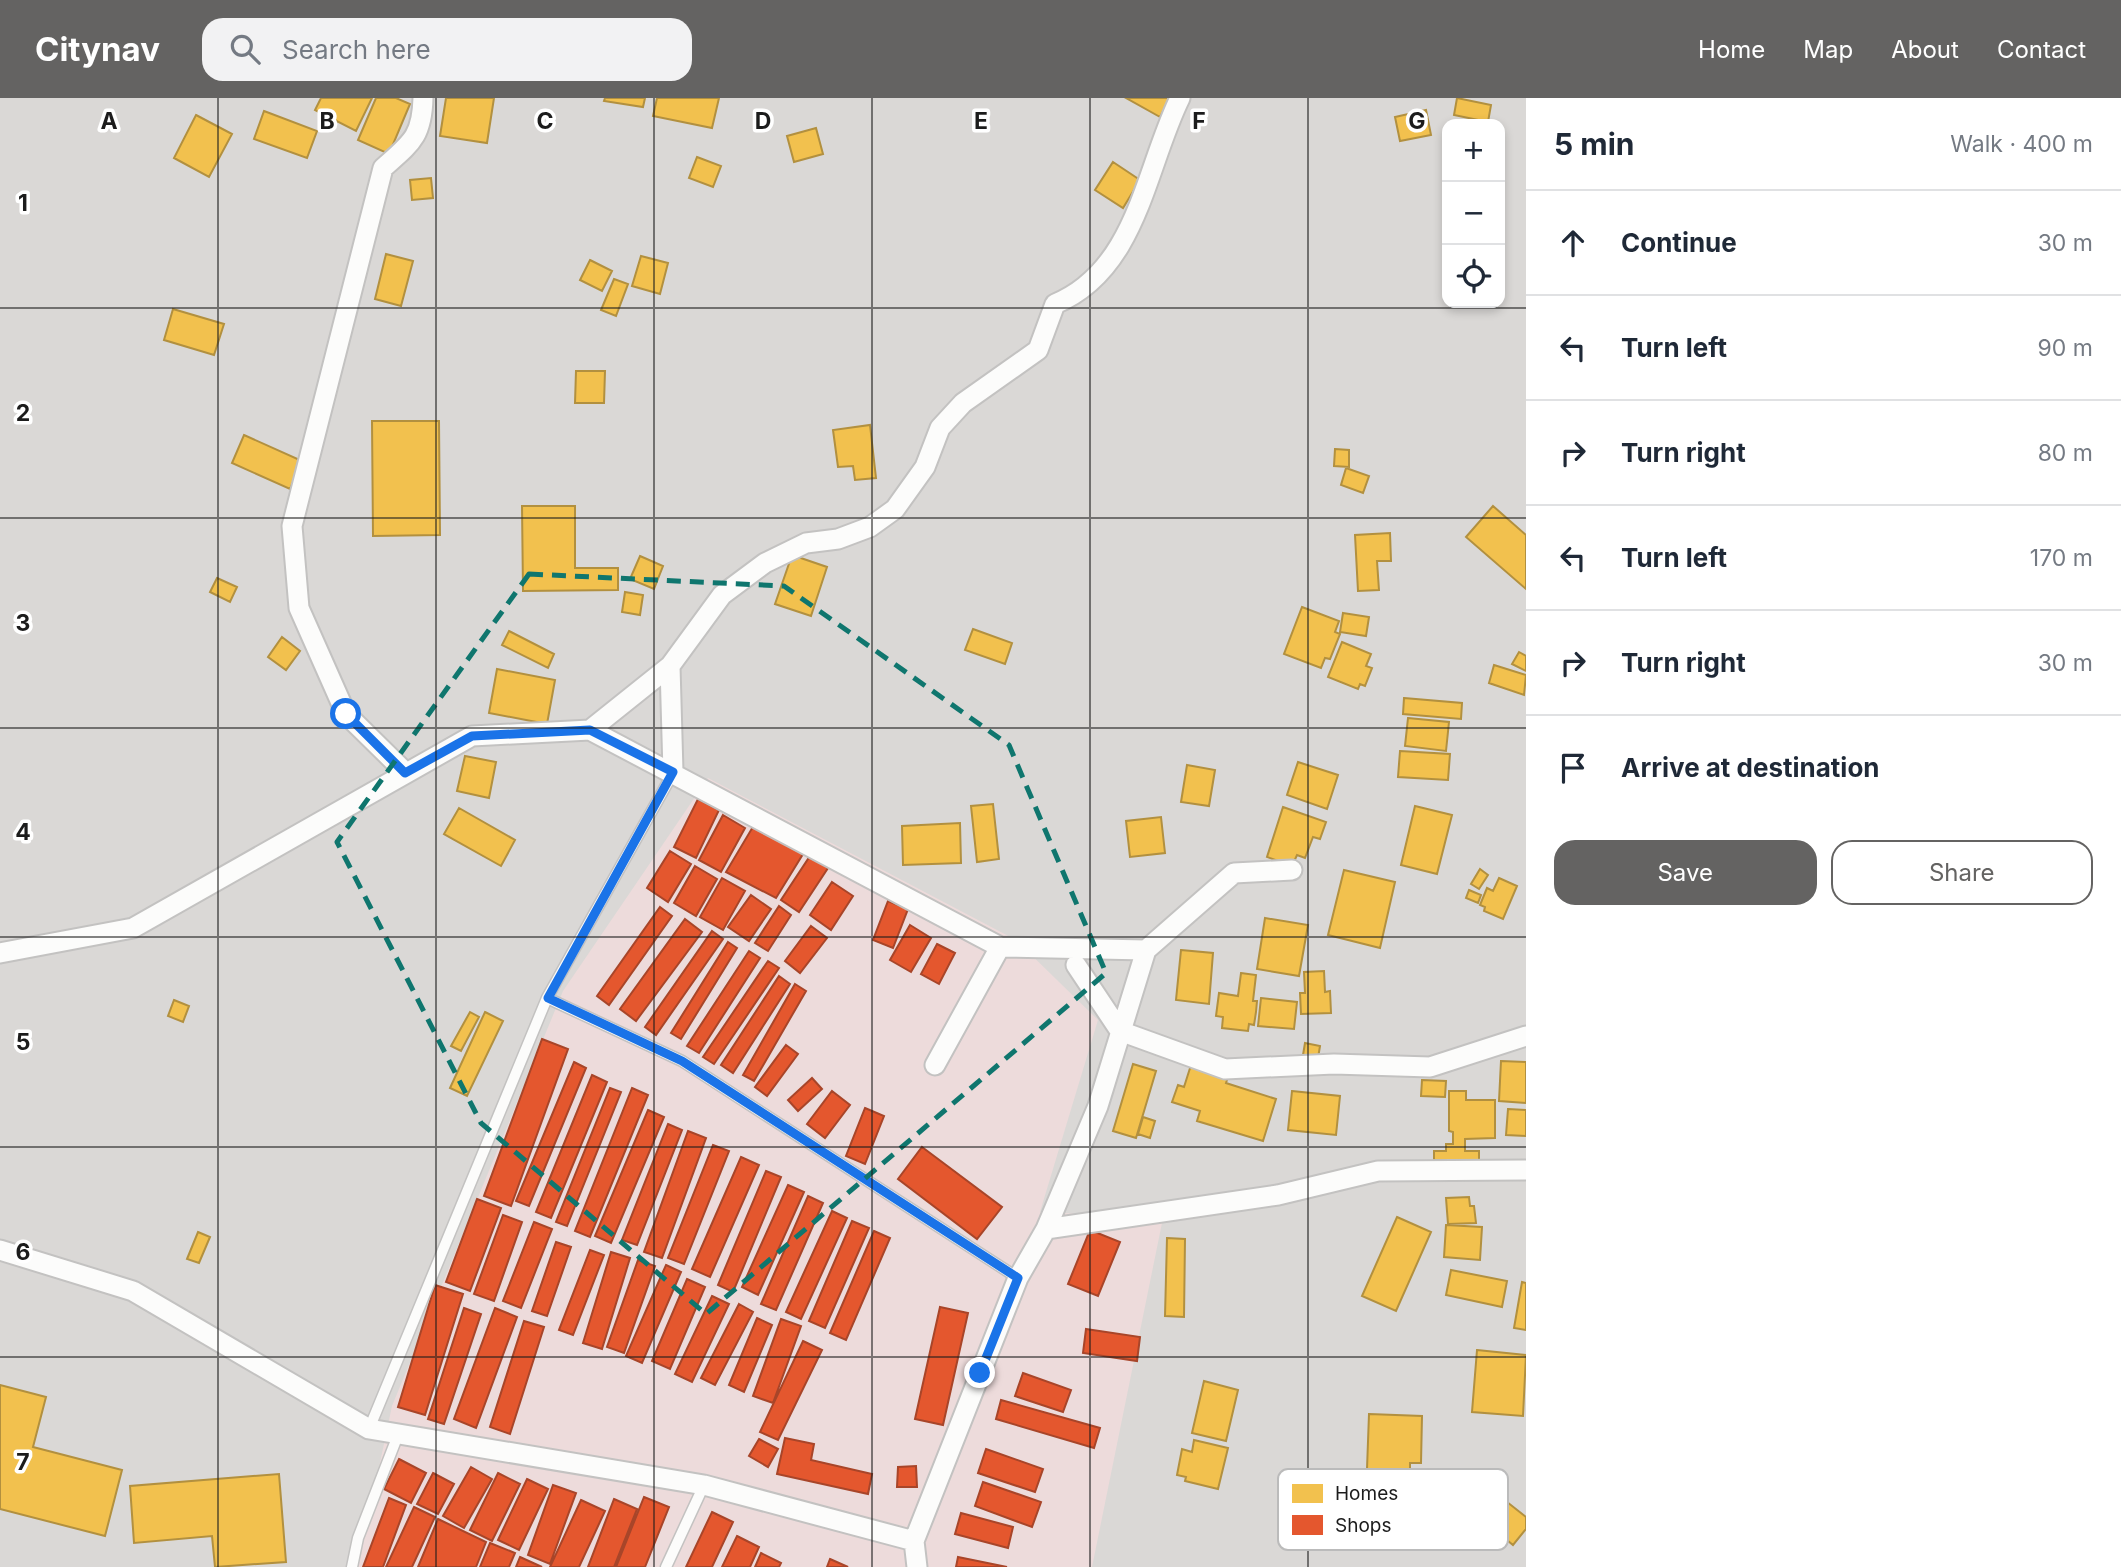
<!DOCTYPE html>
<html lang="en">
<head>
<meta charset="utf-8">
<style>
  :root { --surface:#fff; --page:#f2f2f3; --text:#1f2937; --muted:#747a83; --line:#e0e1e3; --accent:#646362 }
  body { margin:0; font-family:Inter,sans-serif; background:var(--page); color:var(--text) }
  .controls { position:absolute; right:21px; top:21px; display:grid; overflow:hidden; border-radius:14px; box-shadow:0 4px 10px #0003 }
  .controls button { width:63px; height:63px; display:grid; place-items:center; padding:0; border:0; border-bottom:2px solid var(--line); background:var(--surface); color:var(--text); font:35px sans-serif }
  .stop { position:absolute; width:21px; height:21px; margin:-16px; border:5px solid #1a73e8; border-radius:50%; background:#fff }
  .stop.end { background:#1a73e8; border-color:#fff; box-shadow:0 2px 7px #0008 }
  .list { margin:0; padding:0; list-style:none }
  h2 { display:flex; justify-content:space-between; align-items:center; height:91px; margin:0; padding:0 28px; font-size:30px }
  h2 small { font-size:23px; font-weight:400; color:var(--muted) }
  .list li { display:grid; grid-template-columns:46px 1fr auto; gap:21px; align-items:center; box-sizing:border-box; height:105px; padding:0 28px; border-top:2px solid var(--line) }
  .list b { display:block; font-size:26px; white-space:nowrap }
  .list em { font-size:23px; font-style:normal; color:var(--muted) }
  .actions { display:flex; gap:14px; padding:21px 28px }
  .actions a { flex:1; padding:16px 0; border:2px solid var(--accent); border-radius:21px; text-align:center; font-size:24px; color:var(--accent) }
  .actions .main { background:var(--accent); color:#fff }
  .icon { flex:none; width:38px; height:38px; fill:none; stroke:currentColor; stroke-width:2; stroke-linecap:round; stroke-linejoin:round }
  .map { position:relative; flex:none; width:1526px; height:1469px; overflow:hidden }
  header { display:flex; align-items:center; gap:42px; box-sizing:border-box; height:98px; padding:0 35px; background:var(--accent); color:#fff }
  header strong { font-size:33px }
  nav { display:flex; gap:38px; margin-inline-start:auto; font-size:24px }
  .search { width:490px; height:63px; background:var(--page); display:flex; align-items:center; gap:18px; box-sizing:border-box; padding:0 24px; border-radius:21px; color:var(--muted); font-size:26px }
  main { display:flex }
  aside { flex:1; background:var(--surface) }
  .map>svg:first-child { display:block }
  .residential { fill:#dad8d6; fill-rule:evenodd }
  .commercial { fill:#eddbdb }
  .homes { fill:#f2c14e; stroke:#b2903f; stroke-width:2 }
  .shops { fill:#e4572e; stroke:#a84529; stroke-width:2 }
  .lines { fill:none; stroke-linecap:round; stroke-linejoin:round }
  .lane-casing { stroke:#c3c2c1; stroke-width:13 }
  .street-casing { stroke:#c3c2c1; stroke-width:23 }
  .lane { stroke:#fcfcfb; stroke-width:10 }
  .street { stroke:#fcfcfb; stroke-width:19 }
  .route { stroke:#1a73e8; stroke-width:9 }
  .marked { fill:none; stroke:#0f766e; stroke-width:5; stroke-dasharray:14 9; stroke-linejoin:round }
  .grid { fill:none; stroke:#1c1c1c; stroke-width:2; stroke-opacity:0.55 }
  .key { fill:#fff; stroke:#bbb; stroke-width:2 }
  .key-label { font-size:19px; fill:#1c1c1c }
  .grid-label { font-size:23px; text-anchor:middle; font-weight:bold; fill:#1c1c1c; stroke:#fff; stroke-width:7; stroke-linejoin:round; paint-order:stroke }
</style>
</head>
<body>
<header>
<strong>Citynav</strong>
<div class="search"><svg class="icon" aria-label="search" viewBox="0 0 24 24"><circle cx="10" cy="10" r="6"/><path d="M15 15l6 6"/></svg>Search here</div>
<nav><a>Home</a><a>Map</a><a>About</a><a>Contact</a></nav>
</header>
<main>
<div class="map">
<svg width="1526" height="1469" viewBox="0 0 1526 1469">
  <rect width="100%" height="100%" fill="#ebe8e5"/>
  <path class="residential" d="M 0,0 L 1526,0 L 1526,1469 L 0,1469 ZM 1447,26 L 1500,26 L 1500,205 L 1447,205 Z"/>
  <path class="commercial" d="M 708,680 L 1016,842 L 1098,922 L 1040,1114 L 1163,1120 L 1092,1469 L 358,1469 L 392,1308 L 563,893 Z"/>
  <path class="homes" d="M 321,0 L 372,0 L 356,33 L 315,12 Z
    M 376,0 L 396,0 L 410,6 L 389,56 L 358,42 Z
    M 446,0 L 494,0 L 487,45 L 440,38 Z
    M 605,0 L 645,0 L 643,9 L 604,3 Z
    M 657,0 L 719,0 L 712,30 L 653,18 Z
    M 1126,0 L 1170,0 L 1160,19 Z
    M 1457,0 L 1491,7 L 1488,24 L 1454,17 Z
    M 1426,12 L 1431,37 L 1400,43 L 1395,19 Z
    M 264,13 L 317,33 L 307,60 L 254,41 Z
    M 196,17 L 232,36 L 209,79 L 174,60 Z
    M 816,30 L 823,56 L 794,64 L 787,38 Z
    M 697,59 L 721,68 L 713,89 L 689,80 Z
    M 1113,64 L 1140,82 L 1123,110 L 1095,92 Z
    M 431,80 L 433,100 L 412,102 L 410,82 Z
    M 386,156 L 413,163 L 401,208 L 375,201 Z
    M 641,158 L 668,165 L 660,196 L 632,188 Z
    M 590,162 L 612,173 L 602,193 L 580,182 Z
    M 614,181 L 628,186 L 616,218 L 601,212 Z
    M 173,211 L 224,226 L 214,257 L 164,242 Z
    M 576,273 L 605,273 L 604,305 L 575,305 Z
    M 372,323 L 439,323 L 440,437 L 373,438 Z
    M 870,327 L 876,380 L 855,382 L 853,368 L 838,369 L 833,332 Z
    M 244,337 L 302,363 L 290,391 L 232,365 Z
    M 1335,351 L 1349,352 L 1349,369 L 1334,368 Z
    M 1346,370 L 1369,378 L 1363,395 L 1341,387 Z
    M 522,408 L 575,408 L 575,470 L 618,470 L 618,492 L 523,493 Z
    M 1493,408 L 1526,437 L 1526,491 L 1466,439 Z
    M 1390,435 L 1391,463 L 1377,463 L 1379,492 L 1358,493 L 1355,437 Z
    M 792,457 L 827,469 L 811,518 L 775,506 Z
    M 640,458 L 663,468 L 654,491 L 630,481 Z
    M 217,480 L 237,489 L 230,504 L 210,494 Z
    M 625,494 L 643,497 L 640,517 L 622,514 Z
    M 1302,509 L 1339,523 L 1335,534 L 1340,536 L 1330,561 L 1325,560 L 1321,570 L 1284,556 Z
    M 1343,515 L 1369,519 L 1366,538 L 1340,534 Z
    M 973,531 L 1012,545 L 1005,566 L 965,552 Z
    M 509,533 L 554,556 L 548,570 L 502,547 Z
    M 282,539 L 300,553 L 286,572 L 268,559 Z
    M 1342,544 L 1371,556 L 1366,568 L 1372,570 L 1365,588 L 1360,586 L 1358,591 L 1328,579 Z
    M 1519,554 L 1526,558 L 1526,573 L 1512,566 Z
    M 1494,567 L 1526,577 L 1524,597 L 1489,585 Z
    M 497,571 L 555,582 L 547,626 L 489,615 Z
    M 1404,600 L 1462,605 L 1461,621 L 1403,616 Z
    M 1408,620 L 1449,624 L 1446,653 L 1405,648 Z
    M 1400,653 L 1450,656 L 1448,682 L 1398,679 Z
    M 465,658 L 496,664 L 489,700 L 457,693 Z
    M 1298,664 L 1338,677 L 1327,711 L 1287,697 Z
    M 1187,667 L 1215,672 L 1209,708 L 1181,704 Z
    M 993,706 L 999,761 L 977,764 L 971,708 Z
    M 1415,708 L 1452,717 L 1437,776 L 1401,767 Z
    M 1283,709 L 1326,724 L 1320,741 L 1313,739 L 1305,760 L 1297,757 L 1292,768 L 1267,759 Z
    M 459,710 L 515,742 L 501,768 L 444,736 Z
    M 1161,719 L 1165,755 L 1130,759 L 1126,723 Z
    M 960,725 L 961,765 L 903,767 L 902,728 Z
    M 1480,771 L 1488,777 L 1479,791 L 1471,786 Z
    M 1344,772 L 1395,784 L 1380,850 L 1328,837 Z
    M 1499,780 L 1517,788 L 1503,821 L 1484,813 L 1485,809 L 1480,807 L 1487,790 L 1493,793 Z
    M 1469,792 L 1481,797 L 1478,805 L 1466,800 Z
    M 1265,820 L 1308,827 L 1299,878 L 1257,871 Z
    M 1181,852 L 1213,855 L 1209,906 L 1176,902 Z
    M 1324,873 L 1325,894 L 1330,893 L 1331,915 L 1301,916 L 1300,895 L 1305,895 L 1304,874 Z
    M 1241,875 L 1256,877 L 1253,903 L 1257,903 L 1256,914 L 1254,927 L 1249,926 L 1248,933 L 1222,930 L 1223,919 L 1216,918 L 1219,895 L 1238,898 Z
    M 1261,900 L 1297,904 L 1294,931 L 1258,928 Z
    M 174,902 L 189,908 L 183,924 L 168,918 Z
    M 470,914 L 479,919 L 461,953 L 451,948 Z
    M 485,914 L 503,923 L 467,998 L 450,990 Z
    M 1305,945 L 1320,948 L 1318,960 L 1303,957 Z
    M 1501,963 L 1526,964 L 1526,1005 L 1499,1003 Z
    M 1133,966 L 1156,973 L 1136,1040 L 1113,1033 Z
    M 1191,967 L 1228,979 L 1226,985 L 1276,1001 L 1263,1043 L 1197,1023 L 1200,1013 L 1172,1004 L 1178,987 L 1184,989 Z
    M 1422,982 L 1446,983 L 1445,999 L 1421,998 Z
    M 1292,993 L 1340,998 L 1336,1037 L 1288,1032 Z
    M 1449,993 L 1466,993 L 1466,1002 L 1495,1002 L 1495,1040 L 1465,1041 L 1465,1053 L 1479,1053 L 1479,1062 L 1434,1062 L 1434,1053 L 1446,1053 L 1446,1046 L 1453,1046 L 1453,1034 L 1449,1033 Z
    M 1508,1011 L 1526,1012 L 1526,1038 L 1506,1037 Z
    M 1143,1019 L 1155,1023 L 1150,1040 L 1138,1036 Z
    M 1469,1099 L 1470,1108 L 1474,1108 L 1476,1125 L 1448,1126 L 1446,1100 Z
    M 1397,1119 L 1431,1134 L 1396,1213 L 1362,1198 Z
    M 1446,1127 L 1482,1129 L 1480,1162 L 1444,1159 Z
    M 198,1134 L 210,1139 L 199,1165 L 187,1161 Z
    M 1167,1140 L 1185,1141 L 1184,1219 L 1165,1218 Z
    M 1451,1172 L 1507,1183 L 1502,1209 L 1446,1197 Z
    M 1522,1184 L 1526,1185 L 1526,1232 L 1514,1230 Z
    M 1477,1252 L 1526,1257 L 1523,1318 L 1472,1314 Z
    M 1204,1283 L 1238,1292 L 1226,1343 L 1192,1335 Z
    M 0,1287 L 46,1299 L 33,1349 L 122,1372 L 105,1438 L 0,1411 Z
    M 1369,1316 L 1422,1318 L 1421,1365 L 1410,1365 L 1410,1373 L 1405,1373 L 1405,1381 L 1373,1380 L 1373,1371 L 1367,1371 Z
    M 1194,1342 L 1228,1350 L 1218,1391 L 1185,1383 L 1186,1379 L 1177,1377 L 1182,1351 L 1192,1354 Z
    M 279,1376 L 286,1464 L 215,1469 L 212,1438 L 134,1445 L 130,1388 Z
    M 1502,1400 L 1526,1419 L 1526,1431 L 1513,1447 L 1484,1423 Z"/>
  <path class="shops" d="M 698,701 L 719,712 L 696,760 L 674,749 Z
    M 723,717 L 745,730 L 721,774 L 699,762 Z
    M 754,727 L 803,756 L 776,800 L 726,774 Z
    M 670,753 L 691,766 L 668,804 L 647,790 Z
    M 810,758 L 828,770 L 799,814 L 781,802 Z
    M 695,768 L 717,781 L 696,818 L 674,805 Z
    M 722,780 L 745,793 L 723,832 L 700,819 Z
    M 832,784 L 853,798 L 831,832 L 810,817 Z
    M 751,797 L 771,811 L 749,843 L 728,829 Z
    M 888,803 L 908,811 L 893,850 L 873,842 Z
    M 779,808 L 791,817 L 768,853 L 755,845 Z
    M 660,809 L 672,818 L 609,907 L 597,898 Z
    M 685,821 L 702,834 L 636,923 L 620,911 Z
    M 910,827 L 931,840 L 911,874 L 890,862 Z
    M 811,828 L 827,840 L 800,875 L 785,863 Z
    M 712,833 L 723,841 L 656,937 L 645,929 Z
    M 728,844 L 737,850 L 681,941 L 671,935 Z
    M 937,846 L 955,855 L 939,886 L 921,876 Z
    M 749,853 L 760,860 L 699,955 L 687,948 Z
    M 768,863 L 779,870 L 714,966 L 703,959 Z
    M 779,878 L 790,886 L 733,975 L 721,967 Z
    M 795,886 L 806,893 L 754,983 L 743,977 Z
    M 542,941 L 568,951 L 511,1108 L 484,1098 Z
    M 786,947 L 798,956 L 767,998 L 755,989 Z
    M 574,964 L 586,970 L 529,1108 L 516,1103 Z
    M 592,977 L 607,984 L 551,1120 L 536,1114 Z
    M 812,980 L 822,991 L 798,1013 L 788,1002 Z
    M 610,990 L 621,994 L 567,1128 L 556,1124 Z
    M 632,990 L 648,997 L 590,1139 L 575,1133 Z
    M 832,993 L 850,1007 L 825,1040 L 807,1026 Z
    M 865,1010 L 884,1018 L 865,1066 L 846,1058 Z
    M 648,1012 L 664,1019 L 611,1145 L 595,1138 Z
    M 668,1026 L 682,1032 L 637,1147 L 622,1142 Z
    M 688,1033 L 706,1040 L 662,1160 L 644,1154 Z
    M 713,1047 L 729,1053 L 684,1166 L 668,1160 Z
    M 922,1049 L 1002,1109 L 977,1141 L 898,1081 Z
    M 741,1059 L 759,1067 L 710,1179 L 692,1171 Z
    M 766,1073 L 781,1079 L 733,1194 L 718,1187 Z
    M 788,1087 L 804,1094 L 758,1197 L 742,1189 Z
    M 808,1098 L 823,1105 L 776,1212 L 761,1206 Z
    M 477,1101 L 501,1110 L 470,1193 L 446,1184 Z
    M 832,1113 L 847,1120 L 801,1221 L 786,1214 Z
    M 503,1117 L 522,1124 L 494,1203 L 474,1196 Z
    M 852,1123 L 869,1130 L 825,1230 L 809,1223 Z
    M 534,1124 L 552,1131 L 521,1210 L 503,1203 Z
    M 1090,1132 L 1120,1144 L 1098,1198 L 1068,1186 Z
    M 874,1133 L 890,1140 L 846,1242 L 830,1235 Z
    M 556,1144 L 571,1149 L 547,1218 L 532,1213 Z
    M 590,1152 L 604,1157 L 573,1237 L 559,1232 Z
    M 611,1154 L 630,1160 L 602,1251 L 583,1245 Z
    M 638,1162 L 655,1168 L 624,1255 L 607,1249 Z
    M 666,1167 L 681,1174 L 642,1265 L 626,1258 Z
    M 687,1181 L 705,1189 L 670,1271 L 652,1263 Z
    M 435,1187 L 463,1196 L 425,1317 L 398,1309 Z
    M 712,1198 L 729,1206 L 692,1284 L 675,1276 Z
    M 739,1206 L 753,1214 L 715,1287 L 701,1280 Z
    M 940,1209 L 968,1215 L 943,1327 L 915,1321 Z
    M 464,1210 L 481,1216 L 444,1326 L 428,1321 Z
    M 495,1210 L 517,1219 L 476,1330 L 454,1321 Z
    M 757,1220 L 772,1227 L 744,1294 L 729,1287 Z
    M 781,1221 L 801,1228 L 773,1305 L 753,1298 Z
    M 524,1223 L 544,1229 L 510,1336 L 490,1329 Z
    M 1086,1231 L 1140,1239 L 1137,1263 L 1083,1255 Z
    M 803,1243 L 822,1252 L 778,1342 L 760,1334 Z
    M 1023,1275 L 1071,1292 L 1063,1314 L 1015,1298 Z
    M 1001,1302 L 1100,1330 L 1094,1350 L 996,1321 Z
    M 785,1340 L 814,1346 L 811,1362 L 872,1376 L 868,1396 L 777,1376 Z
    M 759,1341 L 778,1351 L 768,1369 L 749,1358 Z
    M 986,1351 L 1043,1371 L 1035,1394 L 978,1375 Z
    M 399,1361 L 426,1375 L 411,1405 L 384,1391 Z
    M 916,1368 L 917,1389 L 897,1389 L 898,1369 Z
    M 471,1369 L 492,1381 L 464,1430 L 443,1418 Z
    M 433,1375 L 454,1386 L 438,1416 L 417,1406 Z
    M 498,1375 L 520,1386 L 492,1443 L 470,1432 Z
    M 527,1381 L 548,1391 L 519,1452 L 498,1442 Z
    M 983,1384 L 1041,1404 L 1032,1429 L 975,1408 Z
    M 553,1387 L 576,1395 L 550,1466 L 528,1457 Z
    M 644,1399 L 669,1409 L 645,1469 L 616,1469 Z
    M 389,1400 L 406,1407 L 383,1469 L 363,1469 Z
    M 614,1401 L 637,1411 L 614,1469 L 588,1469 Z
    M 581,1402 L 605,1413 L 579,1469 L 550,1469 Z
    M 414,1409 L 435,1419 L 412,1469 L 386,1469 Z
    M 712,1414 L 733,1424 L 712,1469 L 686,1469 Z
    M 961,1415 L 1013,1429 L 1008,1450 L 955,1436 Z
    M 438,1421 L 486,1444 L 476,1469 L 418,1469 Z
    M 737,1438 L 759,1449 L 750,1469 L 722,1469 Z
    M 490,1445 L 515,1455 L 509,1469 L 480,1469 Z
    M 761,1455 L 781,1465 L 779,1469 L 755,1469 Z
    M 520,1459 L 542,1469 L 516,1469 Z
    M 958,1459 L 1007,1469 L 956,1469 Z
    M 830,1461 L 848,1469 L 827,1469 Z"/>
  <g class="lines">
    <defs>
      <path id="lane" d="M 547,900 L 682,963 L 1018,1180
        M 369,1331 L 547,900 L 673,675
        M 352,1469 L 358,1440 L 398,1337
        M 666,1469 L 704,1387"/>
      <path id="street" d="M 670,568 L 673,674
        M 590,632 L 670,568 L 722,497 L 765,465 L 806,445 L 838,441 L 870,429 L 895,411 L 925,369 L 940,330 L 963,305 L 1038,252 L 1055,206 C 1137,172 1145,71 1180,0
        M 406,675 L 346,616 L 299,510 L 292,428 L 383,70 C 411,45 422,39 423,0
        M 0,855 L 133,830 L 472,638 L 590,632 L 1000,849 L 1146,852
        M 1076,867 L 1120,933 L 1225,971 L 1334,966 L 1430,969 L 1526,938
        M 935,967 L 1000,849
        M 1046,1131 L 1098,1008 L 1146,852 L 1234,775 L 1292,772
        M 0,1152 L 133,1193 L 369,1331 L 704,1387 L 914,1443
        M 917,1469 L 914,1443 L 1018,1180 L 1046,1131 L 1278,1097 L 1378,1073 L 1526,1072"/>
    </defs>
    <use href="#lane" class="lane-casing"/>
    <use href="#street" class="street-casing"/>
    <use href="#lane" class="lane"/>
    <use href="#street" class="street"/>
  </g>
  <g class="lines">
    <path class="route" d="M 346,616 L 405,675 L 472,638 L 590,632 L 673,674 L 548,900 L 682,963 L 1018,1180 L 980,1275"/>
  </g>
  <path class="marked" d="M 529,476 L 784,488 L 1009,647 L 1106,875 L 706,1216 L 481,1025 L 337,744 Z"/>
  <path class="grid" d="M 218,0 L 218,1469M 436,0 L 436,1469M 654,0 L 654,1469M 872,0 L 872,1469M 1090,0 L 1090,1469M 1308,0 L 1308,1469M 0,210 L 1526,210M 0,420 L 1526,420M 0,630 L 1526,630M 0,839 L 1526,839M 0,1049 L 1526,1049M 0,1259 L 1526,1259"/>
  <rect x="1278" y="1371" width="230" height="81" rx="10" class="key"/>
  <rect x="1292" y="1386" width="31" height="19" fill="#f2c14e"/>
  <rect x="1292" y="1417" width="31" height="20" fill="#e4572e"/>
  <g class="key-label">
    <text x="1335" y="1402">Homes</text>
    <text x="1335" y="1434">Shops</text>
  </g>
  <g class="grid-label">
    <text x="109" y="31">A</text>
    <text x="327" y="31">B</text>
    <text x="545" y="31">C</text>
    <text x="763" y="31">D</text>
    <text x="981" y="31">E</text>
    <text x="1199" y="31">F</text>
    <text x="1417" y="31">G</text>
    <text x="23" y="113">1</text>
    <text x="23" y="323">2</text>
    <text x="23" y="533">3</text>
    <text x="23" y="742">4</text>
    <text x="23" y="952">5</text>
    <text x="23" y="1162">6</text>
    <text x="23" y="1372">7</text>
  </g>
</svg>
<div class="controls">
<button>+</button>
<button>−</button>
<button><svg class="icon" aria-label="locate" viewBox="0 0 24 24"><circle cx="12" cy="12" r="6"/><path d="M12 2v4M12 18v4M2 12h4M18 12h4"/></svg></button>
</div>
<div class="stop" style="left:346px;top:616px"></div>
<div class="stop end" style="left:980px;top:1275px"></div>
</div>
<aside>
<h2>5 min<small>Walk · 400 m</small></h2>
<ul class="list">
<li><svg class="icon" aria-label="ahead" viewBox="0 0 24 24"><path d="M12 20V5M6 11l6-6 6 6"/></svg><div><b>Continue</b></div><em>30 m</em></li>
<li><svg class="icon" aria-label="left" viewBox="0 0 24 24"><path d="M17 20v-9H6M10 6l-5 5 5 5"/></svg><div><b>Turn left</b></div><em>90 m</em></li>
<li><svg class="icon" aria-label="right" viewBox="0 0 24 24"><path d="M7 20v-9h11M14 6l5 5-5 5"/></svg><div><b>Turn right</b></div><em>80 m</em></li>
<li><svg class="icon" aria-label="left" viewBox="0 0 24 24"><path d="M17 20v-9H6M10 6l-5 5 5 5"/></svg><div><b>Turn left</b></div><em>170 m</em></li>
<li><svg class="icon" aria-label="right" viewBox="0 0 24 24"><path d="M7 20v-9h11M14 6l5 5-5 5"/></svg><div><b>Turn right</b></div><em>30 m</em></li>
<li><svg class="icon" aria-label="arrive" viewBox="0 0 24 24"><path d="M6 21V4h12l-3 4 3 4H6"/></svg><div><b>Arrive at destination</b></div></li>
</ul>
<div class="actions"><a class="main">Save</a><a>Share</a></div>
</aside>
</main>
</body>
</html>
